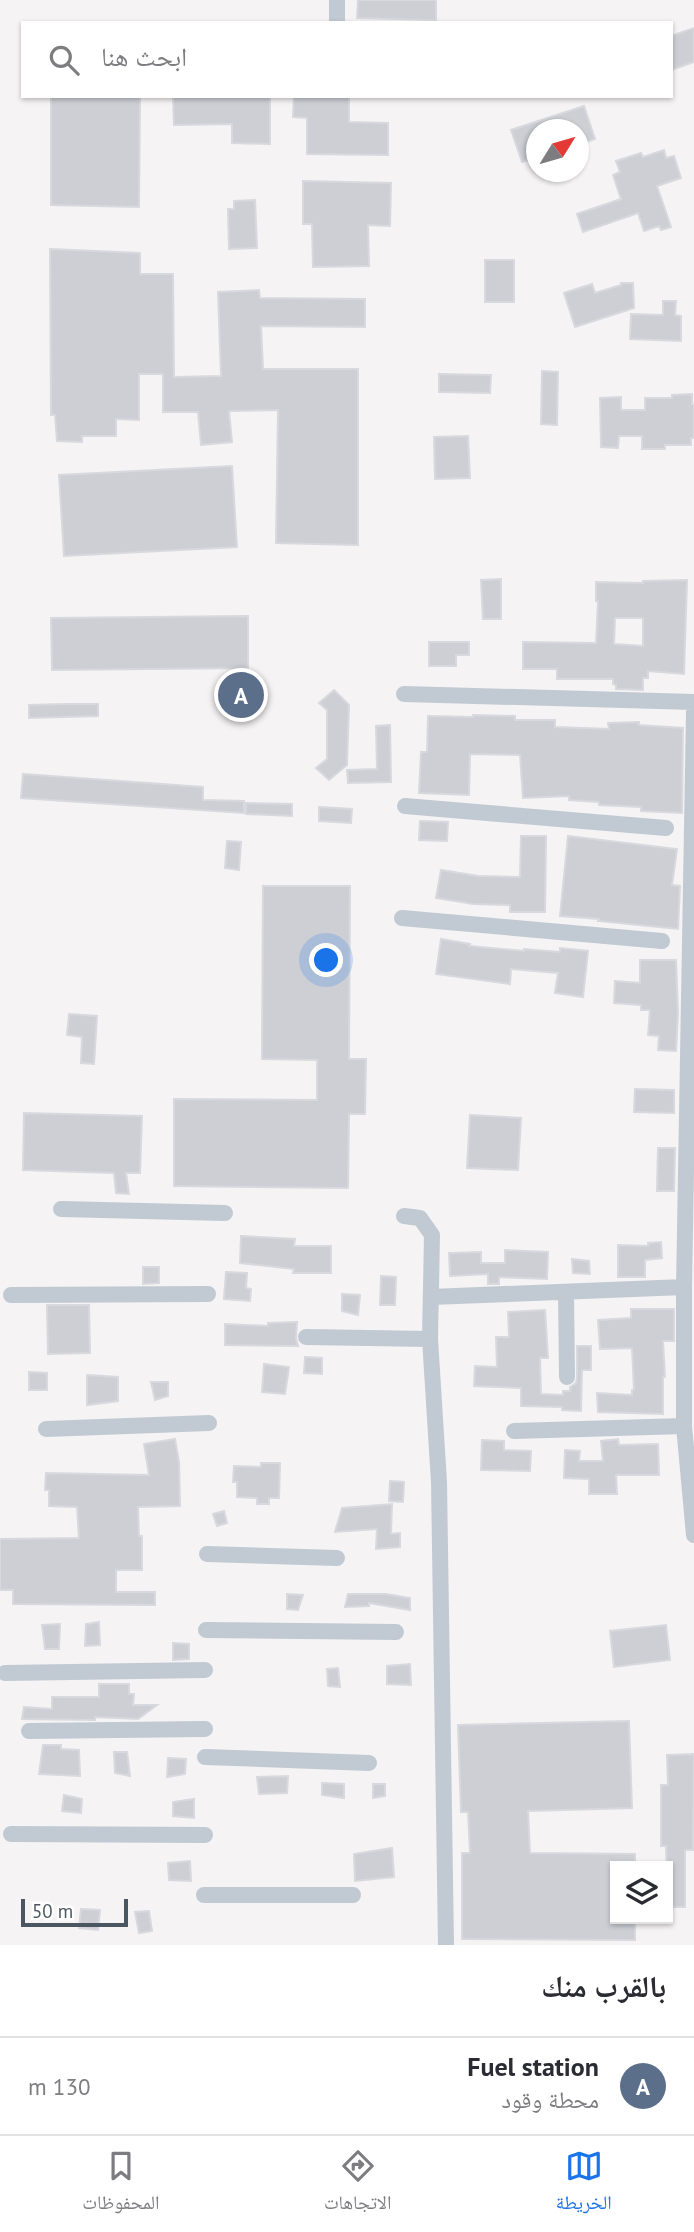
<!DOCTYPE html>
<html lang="ar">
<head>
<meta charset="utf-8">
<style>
  :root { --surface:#fff; --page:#f7f7f7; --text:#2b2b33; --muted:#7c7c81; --line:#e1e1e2; --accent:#1a73e8 }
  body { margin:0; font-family:"PT Sans","Noto Naskh Arabic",sans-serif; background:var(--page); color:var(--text); direction:rtl }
  .controls { position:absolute; right:21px; bottom:21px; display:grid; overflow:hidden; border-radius:0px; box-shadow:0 2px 5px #0004 }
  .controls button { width:63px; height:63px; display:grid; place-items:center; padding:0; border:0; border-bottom:2px solid var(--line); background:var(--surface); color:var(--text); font:35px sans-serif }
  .compass { position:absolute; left:526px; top:119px; width:63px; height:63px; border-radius:50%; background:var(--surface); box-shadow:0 2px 5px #0004; rotate:53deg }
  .scale { position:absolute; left:21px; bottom:18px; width:107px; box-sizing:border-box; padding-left:7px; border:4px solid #4a5661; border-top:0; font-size:19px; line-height:24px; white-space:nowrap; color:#4a5661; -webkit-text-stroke:5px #fff; paint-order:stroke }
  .you { position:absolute; left:327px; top:961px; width:24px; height:24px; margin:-18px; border:5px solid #fff; border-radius:50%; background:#1a73e8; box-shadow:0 0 0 10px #1a73e833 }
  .badge { display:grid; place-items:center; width:46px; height:46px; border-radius:50%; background:var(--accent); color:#fff; font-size:23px; font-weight:700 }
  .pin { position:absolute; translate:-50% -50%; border:4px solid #fff; box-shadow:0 2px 7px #0006 }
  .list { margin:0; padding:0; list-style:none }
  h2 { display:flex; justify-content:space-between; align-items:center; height:91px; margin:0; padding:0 28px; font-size:30px }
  h2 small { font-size:23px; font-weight:400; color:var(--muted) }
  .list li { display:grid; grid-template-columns:46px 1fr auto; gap:21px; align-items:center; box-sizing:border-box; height:98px; padding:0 28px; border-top:2px solid var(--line) }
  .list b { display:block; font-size:26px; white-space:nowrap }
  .list p { margin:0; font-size:23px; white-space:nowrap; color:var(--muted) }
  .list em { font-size:23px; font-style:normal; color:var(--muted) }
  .icon { flex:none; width:38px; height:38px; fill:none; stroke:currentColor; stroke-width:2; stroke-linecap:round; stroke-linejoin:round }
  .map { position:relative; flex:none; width:694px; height:1945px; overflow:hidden; direction:ltr }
  .search { position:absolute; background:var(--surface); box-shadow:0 2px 5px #0004; left:21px; right:21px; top:21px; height:77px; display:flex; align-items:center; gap:18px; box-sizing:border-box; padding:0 24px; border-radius:0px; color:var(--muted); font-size:26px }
  .sheet { height:189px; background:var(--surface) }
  nav { display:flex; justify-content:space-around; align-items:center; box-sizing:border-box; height:98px; border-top:2px solid var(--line); background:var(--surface); font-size:19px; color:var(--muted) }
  nav a { display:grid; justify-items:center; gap:4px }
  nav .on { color:var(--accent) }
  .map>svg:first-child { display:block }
  .building { fill:#cdcfd5; stroke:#d7d9de; stroke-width:2; fill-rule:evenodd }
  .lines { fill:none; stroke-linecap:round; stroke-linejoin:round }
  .street { stroke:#c1cad2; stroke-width:16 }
</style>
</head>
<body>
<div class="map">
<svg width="694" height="1945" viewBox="0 0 694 1945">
  <rect width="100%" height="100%" fill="#f5f3f3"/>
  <path class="building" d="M 358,0 L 436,0 L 436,20 L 357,18 Z
    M 694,28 L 694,62 L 671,70 L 671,36 Z
    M 51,96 L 140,96 L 139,207 L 51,205 Z
    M 173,96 L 270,96 L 270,144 L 232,143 L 232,124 L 174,125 Z
    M 294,96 L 349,96 L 349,122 L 388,123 L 388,155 L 307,154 L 307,118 L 293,117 Z
    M 584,106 L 595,139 L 578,145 L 578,130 L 536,130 L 536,157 L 522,162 L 511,130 Z
    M 664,150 L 666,158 L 674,156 L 681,178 L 657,186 L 671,227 L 661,230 L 659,226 L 644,231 L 638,213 L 583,232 L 577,214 L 621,199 L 613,175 L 620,172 L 616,161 L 641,153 L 643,157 Z
    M 303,181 L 391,183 L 390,226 L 368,225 L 369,266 L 313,267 L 312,224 L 303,224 Z
    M 255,200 L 257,248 L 229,249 L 228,209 L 234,209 L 234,201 Z
    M 50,249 L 140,253 L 140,274 L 173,274 L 174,377 L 221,376 L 218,292 L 259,290 L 260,298 L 365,299 L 365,327 L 261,326 L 263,369 L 358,369 L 358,545 L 276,543 L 278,410 L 229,411 L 232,442 L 201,445 L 198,412 L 163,412 L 163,374 L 139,374 L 139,420 L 116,419 L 116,436 L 82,436 L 82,442 L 57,441 L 55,415 L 51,415 Z
    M 485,260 L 514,260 L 514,302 L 485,302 Z
    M 621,283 L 633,283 L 634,308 L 575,327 L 564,293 L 592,284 L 595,293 L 621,285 Z
    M 663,301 L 676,301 L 675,315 L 681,316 L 681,341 L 630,339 L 631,314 L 663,315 Z
    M 542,371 L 558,372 L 557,425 L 541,424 Z
    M 439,374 L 491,375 L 490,393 L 439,392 Z
    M 692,394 L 692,404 L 694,404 L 694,438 L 691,438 L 691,445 L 665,445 L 665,449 L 642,449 L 642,436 L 619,436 L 618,448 L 601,447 L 600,398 L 621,397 L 621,410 L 645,410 L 645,398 L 672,398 L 672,395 Z
    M 468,436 L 470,478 L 435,479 L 434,437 Z
    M 232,466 L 237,547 L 64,556 L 59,475 Z
    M 501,579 L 501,619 L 483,619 L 481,580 Z
    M 687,580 L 684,674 L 648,671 L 648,678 L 643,678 L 643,690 L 616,689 L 616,685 L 613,684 L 613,679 L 557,679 L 557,669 L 523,669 L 523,642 L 596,643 L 598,601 L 596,601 L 596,582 L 643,583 L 643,581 ZM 615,618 L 643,618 L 643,646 L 614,644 Z
    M 248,616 L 248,668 L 52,670 L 51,618 Z
    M 429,642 L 469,642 L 469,655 L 456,655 L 456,666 L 429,666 Z
    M 334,690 L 349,705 L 347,765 L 329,780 L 316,768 L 327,759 L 327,710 L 319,703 Z
    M 66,704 L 98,704 L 98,716 L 29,718 L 29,705 Z
    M 473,715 L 515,716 L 515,720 L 555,720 L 555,727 L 609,729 L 608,723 L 639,722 L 639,725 L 683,728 L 682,813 L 641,811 L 641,807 L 599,805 L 599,802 L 569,800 L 569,796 L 523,798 L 520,755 L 470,754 L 469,795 L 419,793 L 421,752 L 427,752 L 428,716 L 473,717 Z
    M 390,725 L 391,782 L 348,783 L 347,770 L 377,769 L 376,726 Z
    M 23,774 L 203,787 L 203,800 L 244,801 L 244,813 L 21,798 Z
    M 246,803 L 292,804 L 292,816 L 246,814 Z
    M 319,807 L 352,809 L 351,823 L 319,821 Z
    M 420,821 L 448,822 L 447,841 L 419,840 Z
    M 521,836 L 546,836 L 545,912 L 510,912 L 510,905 L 473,904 L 436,898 L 441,870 L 478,876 L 520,877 Z
    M 568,836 L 677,849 L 672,885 L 680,886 L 678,929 L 598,921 L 599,919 L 560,916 Z
    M 227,841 L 241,842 L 239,870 L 225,868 Z
    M 263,886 L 350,886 L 349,1059 L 366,1059 L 365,1114 L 349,1114 L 348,1188 L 174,1186 L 174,1099 L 317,1100 L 317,1060 L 262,1059 Z
    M 441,939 L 470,944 L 469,946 L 524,951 L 524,949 L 560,952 L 560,948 L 588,951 L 583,997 L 555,993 L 558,973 L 511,969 L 510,984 L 436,974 Z
    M 640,960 L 676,960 L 678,1013 L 676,1051 L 658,1050 L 659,1036 L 648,1035 L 650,1010 L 641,1010 L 641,1005 L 614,1003 L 615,981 L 640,983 Z
    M 69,1014 L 97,1016 L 94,1064 L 81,1063 L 82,1037 L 67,1035 Z
    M 635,1089 L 674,1090 L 674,1113 L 634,1112 Z
    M 24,1113 L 142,1116 L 140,1173 L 126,1173 L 129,1194 L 116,1193 L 114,1173 L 23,1170 Z
    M 470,1115 L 521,1118 L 518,1170 L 467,1168 Z
    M 658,1148 L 675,1148 L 674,1191 L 657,1191 Z
    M 241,1236 L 295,1239 L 294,1246 L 331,1246 L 331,1273 L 293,1273 L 294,1269 L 240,1263 Z
    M 661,1242 L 662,1258 L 645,1260 L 645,1277 L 618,1277 L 618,1245 L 648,1246 L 648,1243 Z
    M 505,1250 L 548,1252 L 547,1279 L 499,1277 L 499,1284 L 488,1284 L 488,1274 L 450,1276 L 449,1253 L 481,1252 L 481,1263 L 505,1263 Z
    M 572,1259 L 589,1261 L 590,1274 L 573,1273 Z
    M 143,1267 L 159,1267 L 159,1283 L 143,1284 Z
    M 226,1272 L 247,1273 L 246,1288 L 251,1289 L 250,1301 L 224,1299 Z
    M 381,1276 L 396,1277 L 395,1305 L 380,1305 Z
    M 342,1294 L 360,1295 L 358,1315 L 342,1311 Z
    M 47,1305 L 89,1305 L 90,1353 L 48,1354 Z
    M 631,1309 L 674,1309 L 674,1341 L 663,1341 L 665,1377 L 663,1377 L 663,1414 L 598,1412 L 597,1393 L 632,1395 L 632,1390 L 634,1390 L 632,1348 L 600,1349 L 598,1320 L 631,1318 Z
    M 545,1310 L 548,1358 L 540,1358 L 541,1394 L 563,1395 L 563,1391 L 570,1391 L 570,1387 L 576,1383 L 577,1378 L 577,1346 L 591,1346 L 591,1370 L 582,1370 L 581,1411 L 562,1410 L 562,1407 L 521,1406 L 521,1388 L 474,1386 L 475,1366 L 497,1367 L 496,1337 L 509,1337 L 508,1312 Z
    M 297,1322 L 296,1338 L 298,1346 L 225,1345 L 225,1324 L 268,1326 L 268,1323 Z
    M 305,1357 L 322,1358 L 322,1374 L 304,1373 Z
    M 264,1364 L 289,1367 L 285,1394 L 262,1392 Z
    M 29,1372 L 47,1373 L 47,1390 L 29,1390 Z
    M 87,1375 L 118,1377 L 118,1401 L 87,1405 Z
    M 151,1382 L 168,1382 L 168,1396 L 155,1400 Z
    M 175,1439 L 179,1462 L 180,1506 L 138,1507 L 139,1536 L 142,1536 L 142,1570 L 116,1570 L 116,1592 L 155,1592 L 155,1605 L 13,1604 L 13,1590 L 0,1590 L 0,1539 L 79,1538 L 77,1507 L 49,1506 L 49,1490 L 45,1490 L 46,1473 L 149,1475 L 144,1444 Z
    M 618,1439 L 619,1445 L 658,1444 L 659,1475 L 616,1475 L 617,1494 L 589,1494 L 589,1479 L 564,1478 L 565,1450 L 580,1451 L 579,1461 L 603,1461 L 601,1441 Z
    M 482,1440 L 504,1441 L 504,1450 L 531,1451 L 530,1471 L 481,1470 Z
    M 261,1463 L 280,1463 L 279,1498 L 269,1498 L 269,1504 L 257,1504 L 257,1498 L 237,1497 L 237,1482 L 233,1482 L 234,1466 L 261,1467 Z
    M 390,1481 L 404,1482 L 403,1502 L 389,1501 Z
    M 392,1504 L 391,1534 L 400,1533 L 400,1547 L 376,1549 L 377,1529 L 335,1532 L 342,1508 Z
    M 224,1511 L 227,1523 L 217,1526 L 213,1514 Z
    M 287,1594 L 303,1595 L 298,1610 L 287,1609 Z
    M 348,1594 L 386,1594 L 410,1598 L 410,1610 L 369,1603 L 369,1606 L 345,1607 Z
    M 99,1622 L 100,1645 L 85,1646 L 86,1624 Z
    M 60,1624 L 59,1649 L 45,1649 L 42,1625 Z
    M 666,1625 L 670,1660 L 614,1667 L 610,1631 Z
    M 173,1643 L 189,1644 L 189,1659 L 173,1660 Z
    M 410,1664 L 411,1685 L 387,1684 L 387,1666 Z
    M 338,1668 L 340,1687 L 328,1686 L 327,1669 Z
    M 99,1684 L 129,1684 L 129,1694 L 134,1694 L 133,1705 L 157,1705 L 138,1719 L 95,1717 L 95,1720 L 22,1719 L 24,1707 L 52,1709 L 52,1697 L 99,1697 Z
    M 629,1721 L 632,1808 L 528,1811 L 530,1853 L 635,1854 L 635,1866 L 615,1866 L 615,1919 L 635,1919 L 635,1940 L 462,1939 L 462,1853 L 470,1853 L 468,1812 L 461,1812 L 458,1725 Z
    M 43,1745 L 61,1745 L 61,1749 L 79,1750 L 80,1776 L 39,1774 Z
    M 114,1752 L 127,1752 L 130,1776 L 115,1773 Z
    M 694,1754 L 693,1850 L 685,1850 L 685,1907 L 668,1907 L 666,1846 L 661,1846 L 661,1785 L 668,1785 L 667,1755 Z
    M 168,1758 L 186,1759 L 185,1774 L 167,1777 Z
    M 288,1776 L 287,1793 L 259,1794 L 257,1777 Z
    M 322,1783 L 344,1784 L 344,1798 L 322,1795 Z
    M 373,1784 L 385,1784 L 385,1796 L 373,1798 Z
    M 64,1795 L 82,1799 L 81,1813 L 62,1811 Z
    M 194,1799 L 194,1818 L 173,1816 L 173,1802 Z
    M 392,1848 L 394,1877 L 355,1881 L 354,1854 Z
    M 190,1861 L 191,1881 L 169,1880 L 168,1863 Z
    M 81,1909 L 100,1910 L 98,1930 L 79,1928 Z
    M 149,1911 L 152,1931 L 139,1933 L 135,1912 Z"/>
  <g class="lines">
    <path class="street" d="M 337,23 L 337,0
      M 404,694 L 694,702
      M 694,712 L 684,1287 L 684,1426 L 694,1535
      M 405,806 L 666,828
      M 402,918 L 662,941
      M 61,1209 L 225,1213
      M 404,1216 L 420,1218 L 432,1235 L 430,1339 L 439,1482 L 446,1945
      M 566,1292 L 567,1377
      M 11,1295 L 208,1294
      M 431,1297 L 684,1287
      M 306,1337 L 430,1339
      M 46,1429 L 209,1423
      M 514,1431 L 684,1426
      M 207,1554 L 337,1558
      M 206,1630 L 396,1632
      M 5,1673 L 205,1670
      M 29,1731 L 205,1729
      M 205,1757 L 369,1763
      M 11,1834 L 205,1835
      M 204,1895 L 353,1895"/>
  </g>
</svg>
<div class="controls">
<button><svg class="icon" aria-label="layers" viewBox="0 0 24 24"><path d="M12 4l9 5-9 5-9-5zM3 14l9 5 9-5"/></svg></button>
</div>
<svg class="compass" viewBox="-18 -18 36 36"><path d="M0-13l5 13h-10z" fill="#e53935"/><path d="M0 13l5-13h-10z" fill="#7c7c81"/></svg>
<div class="scale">50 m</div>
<div class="you"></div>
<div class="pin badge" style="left:241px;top:695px;background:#5c6f8a">A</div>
<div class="search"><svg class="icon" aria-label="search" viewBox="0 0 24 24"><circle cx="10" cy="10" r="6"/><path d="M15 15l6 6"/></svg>ابحث هنا</div>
</div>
<section class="sheet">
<h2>بالقرب منك<small></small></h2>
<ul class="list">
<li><span class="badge" style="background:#5c6f8a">A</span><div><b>Fuel station</b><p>محطة وقود</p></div><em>130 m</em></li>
</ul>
</section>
<nav>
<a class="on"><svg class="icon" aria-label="map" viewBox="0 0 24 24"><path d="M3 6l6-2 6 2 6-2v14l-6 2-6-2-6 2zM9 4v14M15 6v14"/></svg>الخريطة</a>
<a><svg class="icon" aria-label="directions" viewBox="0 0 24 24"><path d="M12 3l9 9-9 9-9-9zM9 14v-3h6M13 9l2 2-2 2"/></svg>الاتجاهات</a>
<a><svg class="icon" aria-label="saved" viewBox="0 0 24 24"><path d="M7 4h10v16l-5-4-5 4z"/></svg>المحفوظات</a>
</nav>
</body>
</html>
